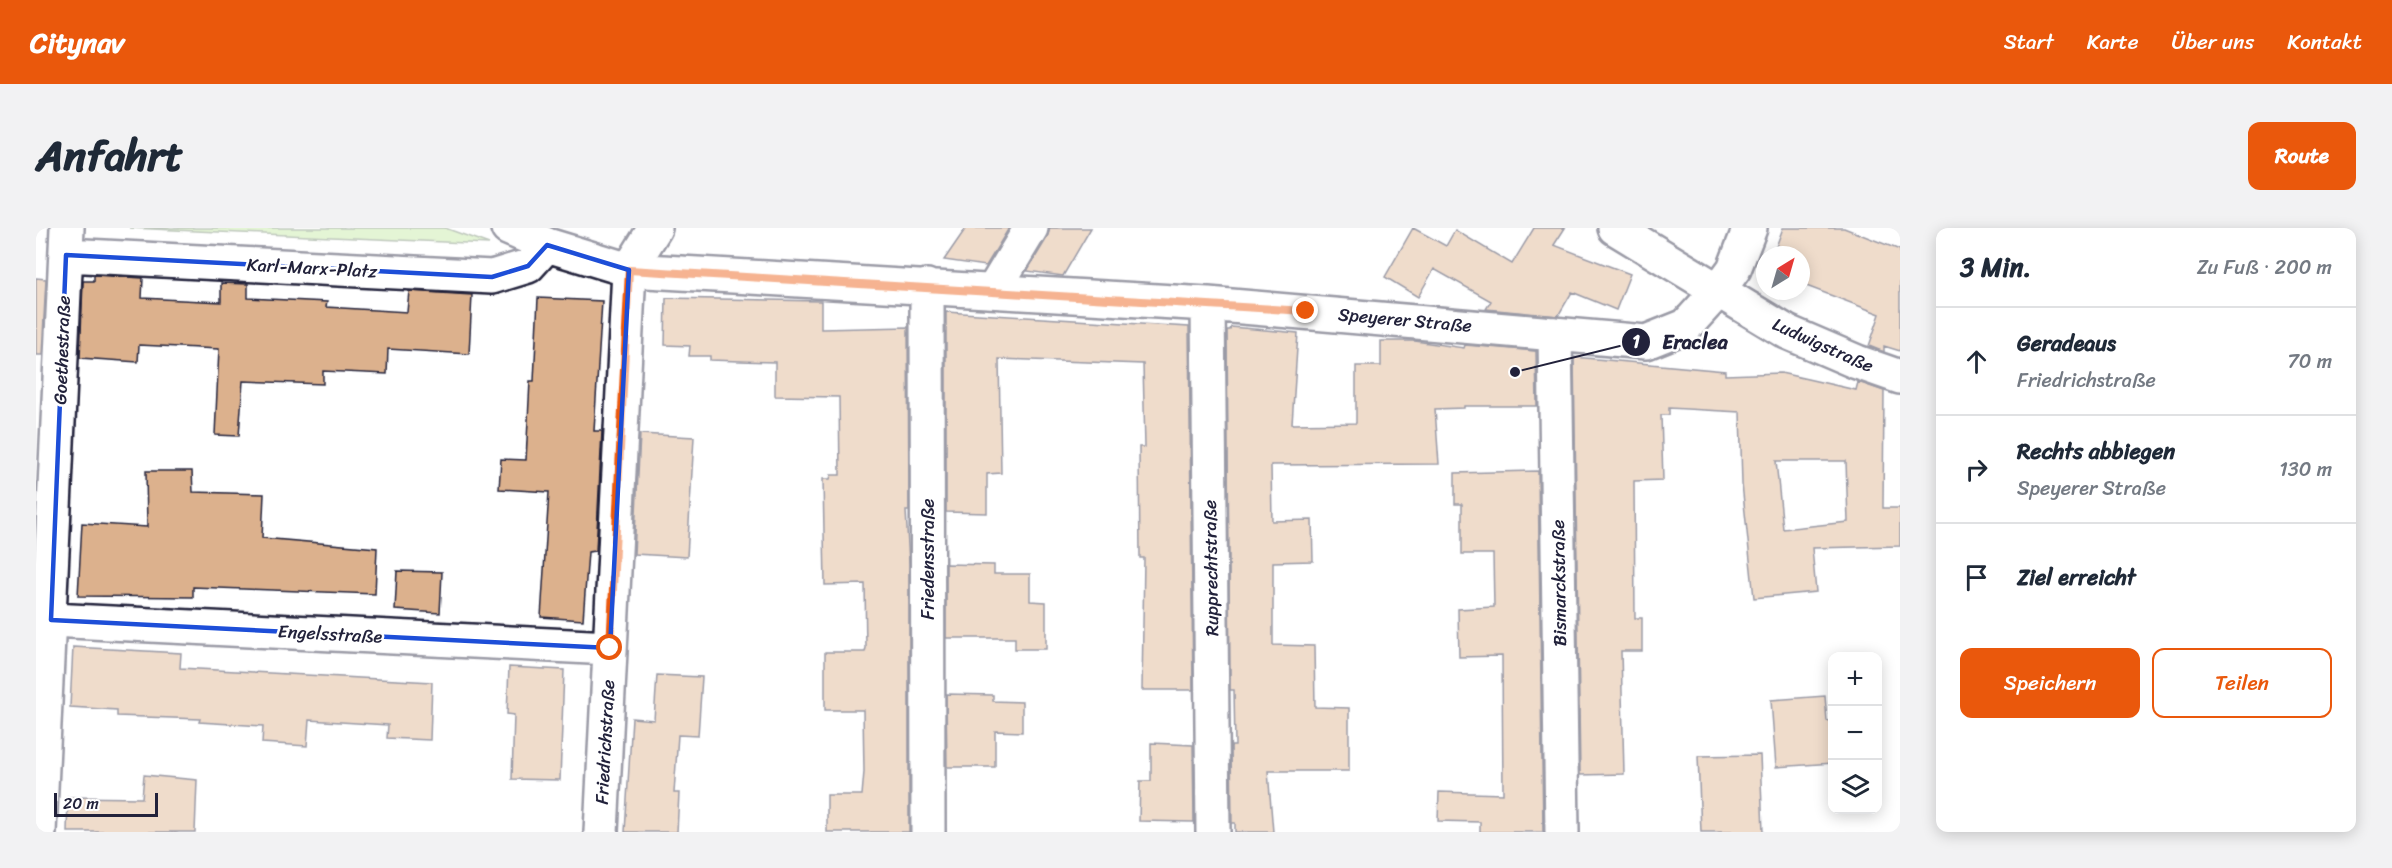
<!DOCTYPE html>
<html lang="de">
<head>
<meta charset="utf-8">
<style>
  :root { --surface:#fff; --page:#f2f2f3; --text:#1f2937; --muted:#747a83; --line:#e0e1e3; --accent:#ea580c }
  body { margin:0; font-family:Sriracha,sans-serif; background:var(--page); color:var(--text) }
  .controls { position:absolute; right:18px; bottom:18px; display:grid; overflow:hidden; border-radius:12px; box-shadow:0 3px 15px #0003 }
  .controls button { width:54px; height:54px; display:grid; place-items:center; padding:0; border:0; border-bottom:2px solid var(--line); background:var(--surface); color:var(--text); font:30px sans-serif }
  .compass { position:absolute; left:1720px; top:18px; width:54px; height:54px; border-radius:50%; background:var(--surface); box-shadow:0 3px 15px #0003; rotate:37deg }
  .scale { position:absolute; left:18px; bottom:15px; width:104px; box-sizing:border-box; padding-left:6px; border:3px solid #22223b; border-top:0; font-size:16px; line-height:21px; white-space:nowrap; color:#22223b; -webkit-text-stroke:4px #fff; paint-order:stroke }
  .stop { position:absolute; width:18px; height:18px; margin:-14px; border:4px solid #ea580c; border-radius:50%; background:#fff }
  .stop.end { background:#ea580c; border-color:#fff; box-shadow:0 2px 6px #0008 }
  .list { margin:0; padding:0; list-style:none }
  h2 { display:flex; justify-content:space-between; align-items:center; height:78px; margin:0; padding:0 24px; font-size:26px }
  h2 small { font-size:20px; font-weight:400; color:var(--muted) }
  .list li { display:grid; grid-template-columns:39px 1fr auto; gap:18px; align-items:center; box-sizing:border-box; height:108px; padding:0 24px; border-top:2px solid var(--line) }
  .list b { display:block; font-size:22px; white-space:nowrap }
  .list p { margin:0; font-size:20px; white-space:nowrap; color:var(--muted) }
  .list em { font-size:20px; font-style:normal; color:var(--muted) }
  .actions { display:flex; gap:12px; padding:18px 24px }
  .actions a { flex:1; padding:14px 0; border:2px solid var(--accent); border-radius:12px; text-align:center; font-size:21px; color:var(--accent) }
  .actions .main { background:var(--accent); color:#fff }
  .icon { flex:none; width:33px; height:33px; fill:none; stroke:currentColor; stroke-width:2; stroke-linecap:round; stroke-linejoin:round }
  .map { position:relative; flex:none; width:1864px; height:604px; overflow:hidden; border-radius:12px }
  header { display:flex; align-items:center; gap:36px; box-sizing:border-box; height:84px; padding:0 30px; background:var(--accent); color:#fff }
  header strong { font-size:28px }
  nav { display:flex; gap:33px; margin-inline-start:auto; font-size:21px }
  .intro { display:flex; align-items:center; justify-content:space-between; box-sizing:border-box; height:144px; padding:0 36px }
  h1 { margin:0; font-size:42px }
  .button { padding:15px 27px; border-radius:12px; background:var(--accent); color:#fff; font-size:21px; font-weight:700 }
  main { display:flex; gap:36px; padding:0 36px }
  aside { flex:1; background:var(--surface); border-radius:12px; box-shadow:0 3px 15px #0003 }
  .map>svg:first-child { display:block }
  .green { fill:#c3e8a2; stroke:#72856e; stroke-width:1.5 }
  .building { fill:#dcb18d; stroke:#22223b; stroke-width:1.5; fill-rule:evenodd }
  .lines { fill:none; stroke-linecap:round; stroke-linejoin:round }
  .minor-casing { stroke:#22223b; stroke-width:38 }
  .minor { stroke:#fff; stroke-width:33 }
  .route { stroke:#ea580c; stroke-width:8 }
  .marked { fill:none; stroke:#1d4ed8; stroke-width:4.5; stroke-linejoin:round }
  .labels { text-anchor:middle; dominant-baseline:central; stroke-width:5; stroke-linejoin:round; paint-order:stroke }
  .street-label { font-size:18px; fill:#22223b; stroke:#fff }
  .leader { fill:none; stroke:#22223b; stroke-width:2 }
  .callout-dot { fill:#22223b; stroke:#fff; stroke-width:2 }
  .mark-label { font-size:18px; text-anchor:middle; font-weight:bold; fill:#fff }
  .callout-label { font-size:20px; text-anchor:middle; font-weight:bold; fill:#22223b; stroke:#fff; stroke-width:5; stroke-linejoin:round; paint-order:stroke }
</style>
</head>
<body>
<header>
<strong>Citynav</strong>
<nav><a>Start</a><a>Karte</a><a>Über uns</a><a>Kontakt</a></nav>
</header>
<div class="intro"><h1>Anfahrt</h1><a class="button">Route</a></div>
<main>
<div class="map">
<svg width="1864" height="604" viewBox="0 0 1864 604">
  <rect width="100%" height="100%" fill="#fff"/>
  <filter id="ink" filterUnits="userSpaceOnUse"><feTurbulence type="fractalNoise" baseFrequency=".0167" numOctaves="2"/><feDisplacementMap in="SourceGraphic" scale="12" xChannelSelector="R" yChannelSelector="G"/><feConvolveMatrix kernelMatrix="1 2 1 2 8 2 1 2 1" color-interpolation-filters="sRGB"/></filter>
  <g filter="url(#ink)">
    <path class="green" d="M 93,0 L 409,0 L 453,16 Z"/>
    <path class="building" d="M 930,0 L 973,0 L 950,38 L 908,32 Z
      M 1014,0 L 1055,0 L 1027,48 L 991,43 L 1011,10 Z
      M 1377,0 L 1410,18 L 1419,2 L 1476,36 L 1498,0 L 1529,0 L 1518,17 L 1594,46 L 1580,82 L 1536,64 L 1522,88 L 1450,81 L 1455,73 L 1398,41 L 1382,69 L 1349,49 Z
      M 1747,0 L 1808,0 L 1864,22 L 1864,123 L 1848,118 L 1848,124 L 1833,118 L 1844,86 L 1765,56 L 1765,27 L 1737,27 Z
      M 58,47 L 107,50 L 106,70 L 185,74 L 185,55 L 212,56 L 212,70 L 291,74 L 290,79 L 371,84 L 373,63 L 436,67 L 433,126 L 352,121 L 351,146 L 287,143 L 287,156 L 207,153 L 203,208 L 179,207 L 183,121 L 103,117 L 102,134 L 44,130 L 47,53 L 58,53 Z
      M 0,50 L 10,51 L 6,127 L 0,127 Z
      M 502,70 L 566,73 L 558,203 L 566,203 L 560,323 L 552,324 L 547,392 L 505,389 L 513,264 L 463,261 L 465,231 L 490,232 L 494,153 L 498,153 Z
      M 630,70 L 785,73 L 785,101 L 872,99 L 873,283 L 870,283 L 873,336 L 873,604 L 791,604 L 791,567 L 826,567 L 828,544 L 827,482 L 789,482 L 789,424 L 829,424 L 830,420 L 829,356 L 789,357 L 787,251 L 794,251 L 795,247 L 804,247 L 803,169 L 739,168 L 739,134 L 674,132 L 674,128 L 653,128 L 654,118 L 629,117 Z
      M 910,84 L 1153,99 L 1157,462 L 1106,462 L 1108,330 L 1104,330 L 1103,219 L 1109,219 L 1107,136 L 963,131 L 965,245 L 951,246 L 951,285 L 910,284 Z
      M 1195,99 L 1262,105 L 1256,196 L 1320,195 L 1320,138 L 1345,138 L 1345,113 L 1379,113 L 1428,120 L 1429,117 L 1500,123 L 1501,178 L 1428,178 L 1428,180 L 1399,181 L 1403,236 L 1235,237 L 1236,293 L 1276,292 L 1277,333 L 1237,334 L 1237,417 L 1278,418 L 1279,479 L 1313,480 L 1313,543 L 1232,543 L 1237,604 L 1199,604 L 1199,595 L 1196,595 L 1195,518 L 1199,518 L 1198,462 L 1194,462 L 1191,102 L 1194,102 Z
      M 1538,129 L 1689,143 L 1689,147 L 1745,145 L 1820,162 L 1822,154 L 1848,163 L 1847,280 L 1864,280 L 1864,318 L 1776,320 L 1780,364 L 1718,370 L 1706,256 L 1704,184 L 1633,180 L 1633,187 L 1625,187 L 1627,252 L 1598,253 L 1599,390 L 1606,390 L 1606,423 L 1585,423 L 1588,546 L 1544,547 ZM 1740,233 L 1810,233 L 1812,294 L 1747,301 Z
      M 604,206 L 658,209 L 651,329 L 598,326 Z
      M 110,243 L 156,243 L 157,264 L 228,266 L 226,310 L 341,320 L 339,366 L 157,359 L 157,369 L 42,368 L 46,295 L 111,299 Z
      M 1502,243 L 1507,604 L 1444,604 L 1444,594 L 1402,593 L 1403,564 L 1467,566 L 1466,428 L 1423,429 L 1422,381 L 1458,379 L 1457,326 L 1426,326 L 1426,276 L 1419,276 L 1419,245 Z
      M 910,336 L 958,337 L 958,346 L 994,346 L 994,373 L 1010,374 L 1010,421 L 979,421 L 979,410 L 910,410 Z
      M 361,343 L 406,344 L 404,385 L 359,382 Z
      M 37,419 L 145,425 L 144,440 L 396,454 L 394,512 L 351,510 L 352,497 L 273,492 L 271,518 L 226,515 L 227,498 L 163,494 L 164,491 L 81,488 L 81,482 L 34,479 Z
      M 473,439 L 528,442 L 524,552 L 476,551 L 478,487 L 471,486 Z
      M 621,447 L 666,449 L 662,508 L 642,507 L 638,565 L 643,565 L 641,604 L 589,604 L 596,490 L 618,492 Z
      M 910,466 L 957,467 L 957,473 L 986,474 L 986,504 L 959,503 L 959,539 L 911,539 Z
      M 1789,468 L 1791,493 L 1797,492 L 1797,535 L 1740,539 L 1735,472 Z
      M 1115,515 L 1157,517 L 1158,594 L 1103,593 L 1104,553 L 1115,553 Z
      M 1724,527 L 1727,604 L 1665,604 L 1662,528 Z
      M 108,547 L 161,552 L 159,604 L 31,604 L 32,569 L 106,570 Z"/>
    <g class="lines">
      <defs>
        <path id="minor" d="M 472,0 L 511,17 L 593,42 L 1172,76 L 1610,114 L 1650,98 L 1681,64 L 1698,41 L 1714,0
          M 1579,0 L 1751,104 L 1821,134 L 1864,149
          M 30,27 L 456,49 L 492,38 L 511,17
          M 891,58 L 892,604
          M 957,63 L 995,0
          M 1172,76 L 1177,604
          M 1519,106 L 1526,604
          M 15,392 L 574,420
          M 3,604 L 31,0
          M 565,604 L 593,42 L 619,0"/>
      </defs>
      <use href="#minor" class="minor-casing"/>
      <use href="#minor" class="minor"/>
    </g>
  </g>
  <g class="lines" filter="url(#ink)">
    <path class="route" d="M 574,420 L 593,42 L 1270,83"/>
  </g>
  <path d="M0 0H1864V604H0ZM 511,17 L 593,42 L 574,420 L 15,392 L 30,27 L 456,49 L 492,38 Z" fill="#fff" fill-opacity=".55" fill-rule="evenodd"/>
  <path class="marked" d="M 511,17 L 593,42 L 574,420 L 15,392 L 30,27 L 456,49 L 492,38 Z"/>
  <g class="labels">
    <g class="street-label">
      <text transform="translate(276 40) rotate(3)">Karl-Marx-Platz</text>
      <text transform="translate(1369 92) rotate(5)">Speyerer Straße</text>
      <text transform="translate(1787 117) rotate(24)">Ludwigstraße</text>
      <text transform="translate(26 122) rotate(-88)">Goethestraße</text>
      <text transform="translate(892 331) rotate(-90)">Friedensstraße</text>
      <text transform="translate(1175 340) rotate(-91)">Rupprechtstraße</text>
      <text transform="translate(1523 355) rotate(-91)">Bismarckstraße</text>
      <text transform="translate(294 406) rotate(3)">Engelsstraße</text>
      <text transform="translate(569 514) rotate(-87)">Friedrichstraße</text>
    </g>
  </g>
  <path class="leader" d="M1479 144L1600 114"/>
  <g class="callout-dot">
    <circle cx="1479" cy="144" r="6"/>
    <circle cx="1600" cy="114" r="15"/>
  </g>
  <g class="mark-label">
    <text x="1600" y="120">1</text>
  </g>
  <g class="callout-label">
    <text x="1659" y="121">Eraclea</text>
  </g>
</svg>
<div class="controls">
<button>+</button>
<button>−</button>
<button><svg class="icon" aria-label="layers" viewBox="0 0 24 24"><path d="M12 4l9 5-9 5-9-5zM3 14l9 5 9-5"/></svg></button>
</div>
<svg class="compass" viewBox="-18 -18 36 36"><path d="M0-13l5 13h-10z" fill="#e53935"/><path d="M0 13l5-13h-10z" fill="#747a83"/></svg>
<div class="scale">20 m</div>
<div class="stop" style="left:574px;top:420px"></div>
<div class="stop end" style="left:1270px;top:83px"></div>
</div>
<aside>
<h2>3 Min.<small>Zu Fuß · 200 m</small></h2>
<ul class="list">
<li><svg class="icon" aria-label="ahead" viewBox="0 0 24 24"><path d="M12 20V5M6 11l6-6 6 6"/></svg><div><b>Geradeaus</b><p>Friedrichstraße</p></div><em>70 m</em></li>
<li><svg class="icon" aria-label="right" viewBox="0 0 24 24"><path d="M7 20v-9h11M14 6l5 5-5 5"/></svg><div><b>Rechts abbiegen</b><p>Speyerer Straße</p></div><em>130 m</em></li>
<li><svg class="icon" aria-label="arrive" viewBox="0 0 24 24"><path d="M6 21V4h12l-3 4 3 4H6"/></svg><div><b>Ziel erreicht</b></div></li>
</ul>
<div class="actions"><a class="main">Speichern</a><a>Teilen</a></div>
</aside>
</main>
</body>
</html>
